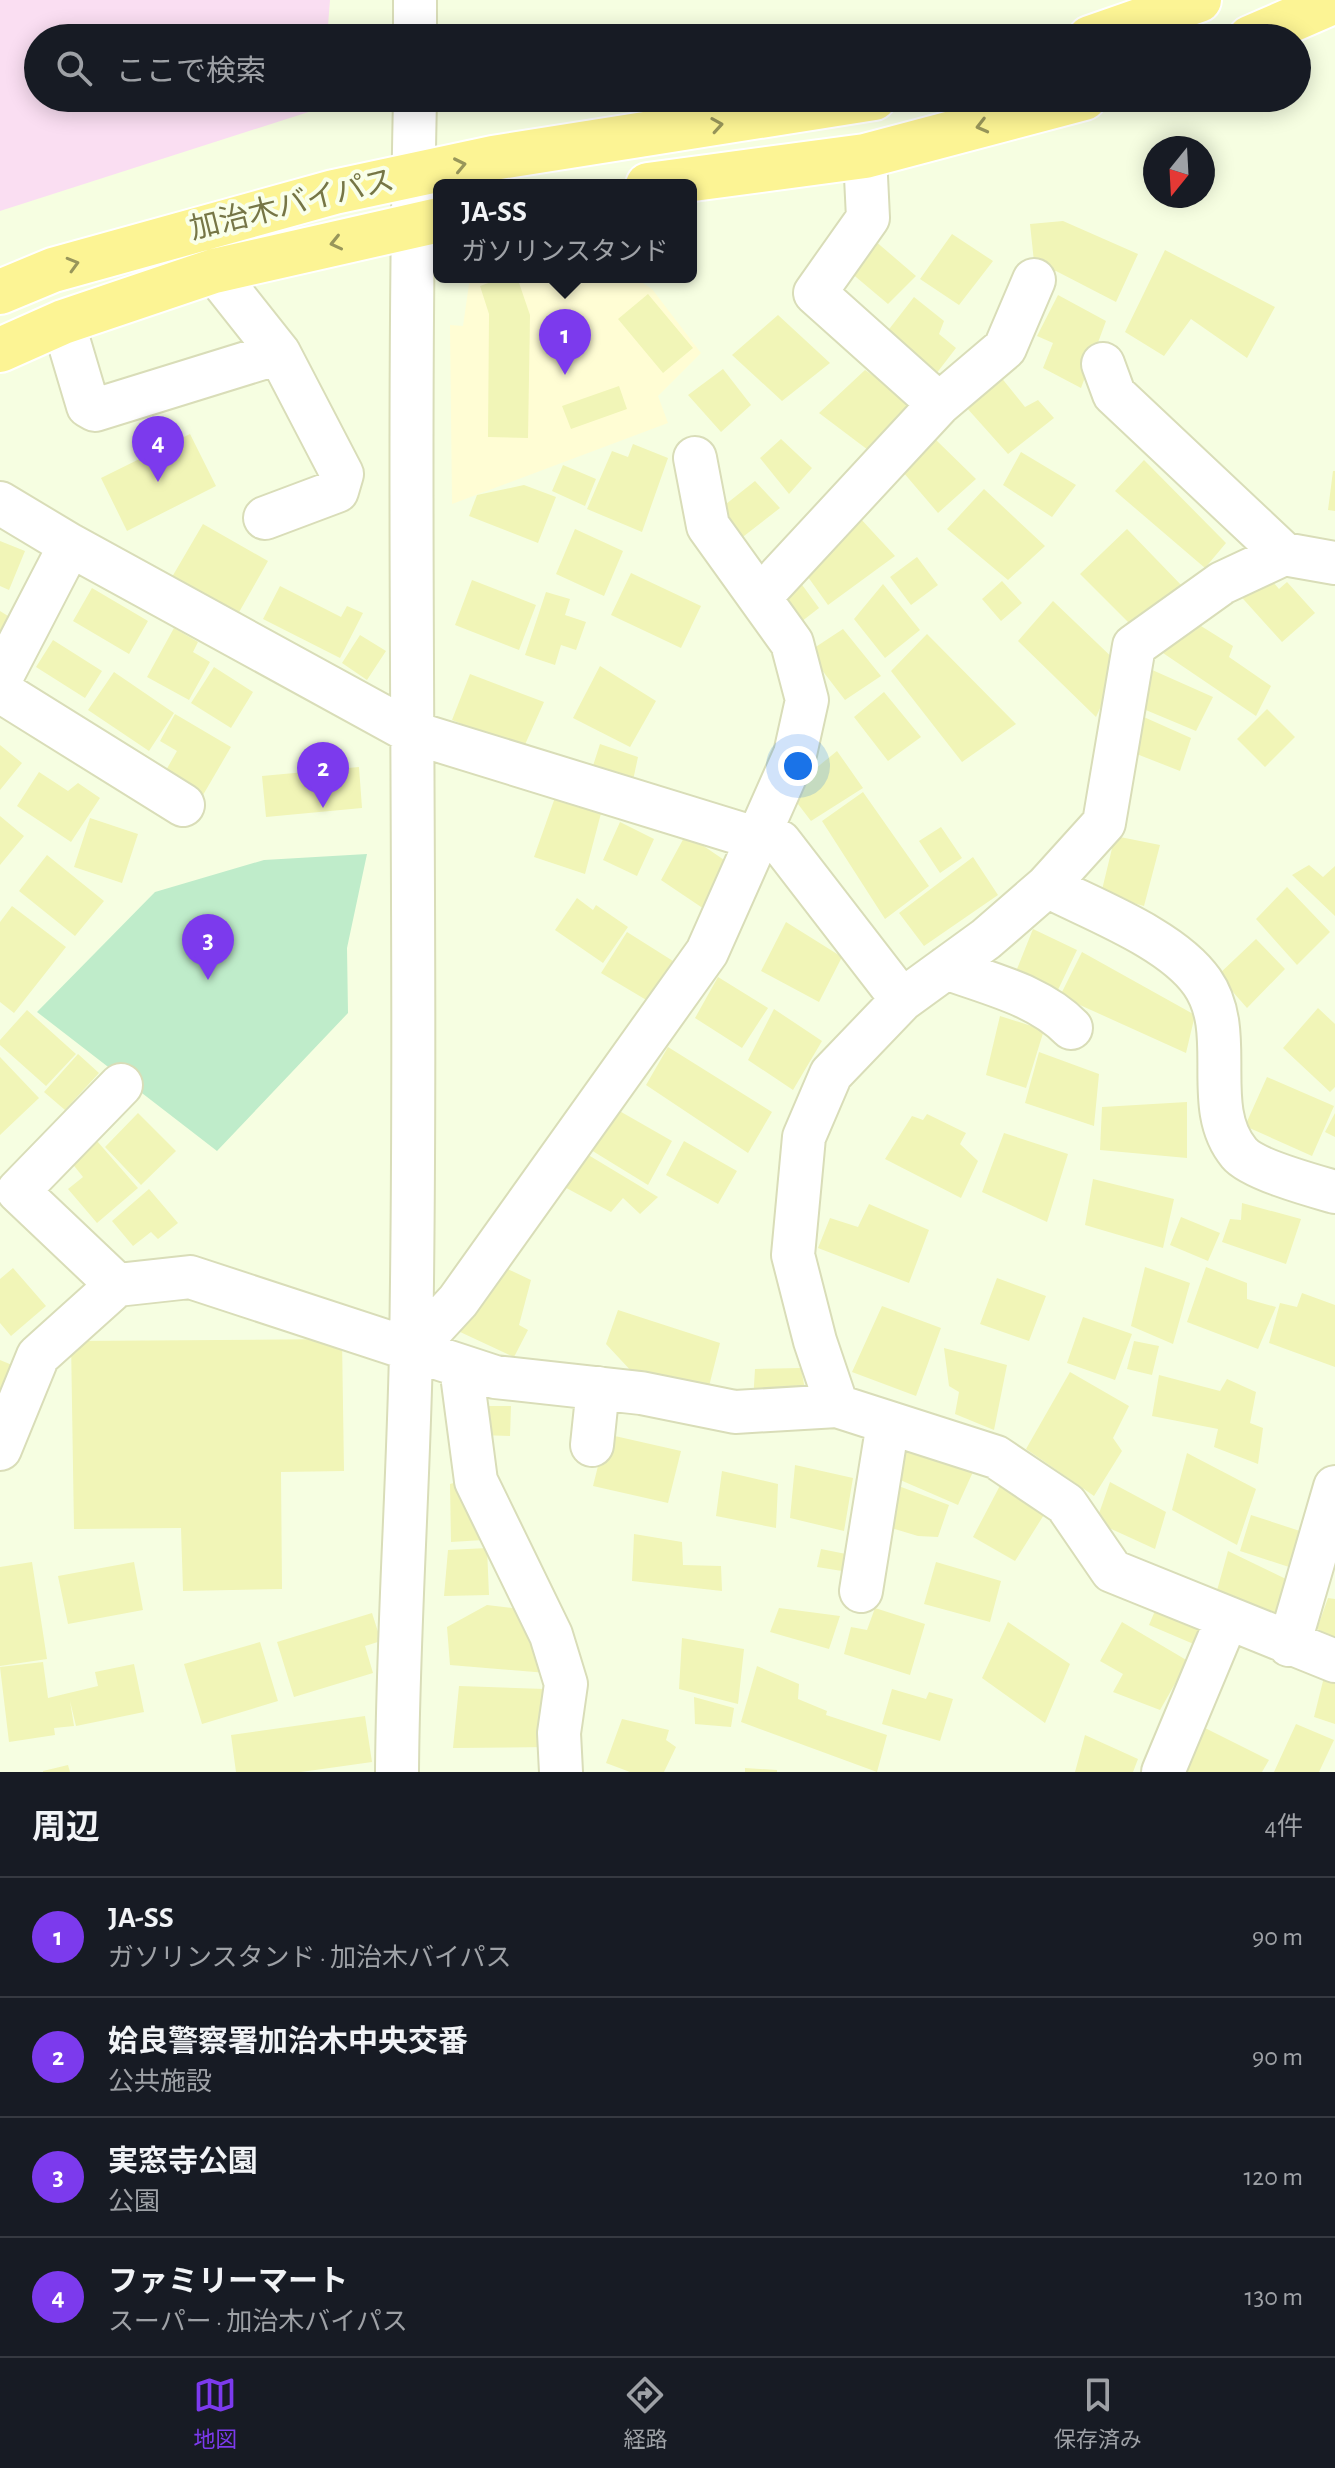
<!DOCTYPE html>
<html lang="ja">
<head>
<meta charset="utf-8">
<style>
  :root { --surface:#171b24; --page:#242831; --text:#f1f3f6; --muted:#9ea1a6; --line:#363941; --accent:#7c3aed }
  body { margin:0; font-family:"Alegreya Sans","Noto Sans JP",sans-serif; background:var(--page); color:var(--text) }
  .compass { position:absolute; left:1143px; top:136px; width:72px; height:72px; border-radius:50%; background:var(--surface); box-shadow:0 4px 20px #0003; rotate:198deg }
  .you { position:absolute; left:798px; top:766px; width:28px; height:28px; margin:-20px; border:6px solid #fff; border-radius:50%; background:#1a73e8; box-shadow:0 0 0 12px #1a73e833 }
  .badge { display:grid; place-items:center; width:52px; height:52px; border-radius:50%; background:var(--accent); color:#fff; font-size:26px; font-weight:700 }
  .pin { position:absolute; translate:-50% -66px; filter:drop-shadow(0 2px 4px #0008) }
  .pin::after { content:''; position:absolute; top:42px; width:28px; height:24px; background:inherit; clip-path:polygon(0 0,100% 0,50% 100%) }
  .popup { position:absolute; left:433px; top:179px; width:264px; height:104px; box-sizing:border-box; display:grid; place-content:center; border-radius:12px; background:var(--surface); filter:drop-shadow(0 2px 6px #0005); font-size:26px; white-space:nowrap; color:var(--muted) }
  .popup b { font-size:30px; color:var(--text) }
  .popup::after { content:''; position:absolute; left:50%; top:100%; margin-left:-16px; border:16px solid transparent; border-top-color:var(--surface) }
  .list { margin:0; padding:0; list-style:none }
  h2 { display:flex; justify-content:space-between; align-items:center; height:104px; margin:0; padding:0 32px; font-size:34px }
  h2 small { font-size:26px; font-weight:400; color:var(--muted) }
  .list li { display:grid; grid-template-columns:52px 1fr auto; gap:24px; align-items:center; box-sizing:border-box; height:120px; padding:0 32px; border-top:2px solid var(--line) }
  .list b { display:block; font-size:30px; white-space:nowrap }
  .list p { margin:0; font-size:26px; white-space:nowrap; color:var(--muted) }
  .list em { font-size:26px; font-style:normal; color:var(--muted) }
  .icon { flex:none; width:44px; height:44px; fill:none; stroke:currentColor; stroke-width:2; stroke-linecap:round; stroke-linejoin:round }
  .map { position:relative; flex:none; width:1335px; height:1772px; overflow:hidden }
  .search { position:absolute; background:var(--surface); box-shadow:0 4px 20px #0003; left:24px; right:24px; top:24px; height:88px; display:flex; align-items:center; gap:20px; box-sizing:border-box; padding:0 28px; border-radius:44px; color:var(--muted); font-size:30px }
  .sheet { height:584px; background:var(--surface) }
  nav { display:flex; justify-content:space-around; align-items:center; box-sizing:border-box; height:112px; border-top:2px solid var(--line); background:var(--surface); font-size:22px; color:var(--muted) }
  nav a { display:grid; justify-items:center; gap:4px }
  nav .on { color:var(--accent) }
  .map>svg:first-child { display:block }
  .commercial { fill:#fffdd4 }
  .education { fill:#fadef2 }
  .green { fill:#bfecca }
  .building { fill:#f1f5b7 }
  .lines { fill:none; stroke-linecap:round; stroke-linejoin:round }
  .minor-casing { stroke:#d9ddb8; stroke-width:46 }
  .highway-casing { stroke:#fff; stroke-width:48 }
  .minor { stroke:#fff; stroke-width:42 }
  .highway { stroke:#fcf494; stroke-width:44 }
  .oneway { stroke:#98965a }
  .labels { text-anchor:middle; dominant-baseline:central; stroke-width:8; stroke-linejoin:round; paint-order:stroke }
  .street-label { font-size:30px; fill:#767646; stroke:#f9ffe9 }
</style>
</head>
<body>
<div class="map">
<svg width="1335" height="1772" viewBox="0 0 1335 1772">
  <rect width="100%" height="100%" fill="#f6fee1"/>
  <path class="commercial" d="M 470,277 L 634,277 L 652,289 L 701,353 L 658,396 L 668,423 L 452,504 L 450,325 L 463,326 Z"/>
  <path class="education" d="M 0,0 L 330,0 L 327,38 L 38,38 L 38,98 L 322,98 L 321,108 L 0,211 Z"/>
  <path class="green" d="M 367,854 L 347,948 L 348,1013 L 217,1151 L 37,1012 L 155,892 L 264,860 Z"/>
  <path class="building" d="M 1063,221 L 1138,254 L 1116,302 L 1056,271 L 1035,271 L 1030,224 Z
    M 952,234 L 993,261 L 959,305 L 920,279 Z
    M 874,240 L 916,276 L 888,304 L 850,272 Z
    M 1165,250 L 1275,307 L 1247,358 L 1191,319 L 1164,356 L 1125,332 Z
    M 505,277 L 517,277 L 530,315 L 528,438 L 488,437 L 489,314 L 480,286 Z
    M 648,294 L 693,348 L 663,373 L 618,319 Z
    M 1058,295 L 1106,321 L 1081,388 L 1043,368 L 1053,343 L 1037,336 Z
    M 914,297 L 944,321 L 939,334 L 956,348 L 936,374 L 883,337 Z
    M 778,315 L 830,363 L 782,401 L 732,355 Z
    M 723,369 L 751,405 L 721,432 L 688,395 Z
    M 865,370 L 916,405 L 872,453 L 819,413 Z
    M 1000,376 L 1025,407 L 1038,400 L 1054,418 L 1008,454 L 966,407 Z
    M 619,386 L 627,409 L 571,429 L 562,406 Z
    M 190,434 L 216,486 L 127,531 L 101,478 Z
    M 933,437 L 976,479 L 938,513 L 903,472 Z
    M 781,439 L 812,468 L 789,494 L 760,458 Z
    M 633,444 L 668,458 L 642,532 L 587,509 L 612,451 L 628,457 Z
    M 1021,452 L 1076,485 L 1052,517 L 1003,485 Z
    M 1144,460 L 1226,543 L 1205,568 L 1115,491 Z
    M 563,465 L 596,479 L 585,506 L 552,491 Z
    M 1333,471 L 1335,471 L 1335,511 L 1328,510 Z
    M 755,481 L 780,508 L 735,543 L 721,508 Z
    M 524,485 L 556,497 L 538,543 L 469,516 L 477,495 Z
    M 984,489 L 1045,546 L 1008,580 L 947,529 Z
    M 860,518 L 895,556 L 828,605 L 803,570 Z
    M 203,524 L 268,561 L 238,614 L 172,577 Z
    M 575,529 L 623,551 L 604,596 L 556,574 Z
    M 1127,529 L 1183,587 L 1137,631 L 1080,574 Z
    M 0,541 L 25,551 L 9,590 L 0,586 Z
    M 917,557 L 938,585 L 911,605 L 890,577 Z
    M 1261,568 L 1279,589 L 1287,582 L 1315,613 L 1282,642 L 1236,591 Z
    M 631,573 L 701,606 L 681,648 L 611,615 Z
    M 472,580 L 536,605 L 519,650 L 455,625 Z
    M 1002,581 L 1022,603 L 1001,621 L 982,599 Z
    M 800,582 L 819,608 L 797,625 L 778,599 Z
    M 883,584 L 920,630 L 885,658 L 854,619 Z
    M 280,586 L 341,617 L 347,606 L 363,613 L 340,658 L 263,619 Z
    M 92,588 L 148,621 L 129,654 L 73,621 Z
    M 546,592 L 570,599 L 565,615 L 586,622 L 576,650 L 561,645 L 555,665 L 525,655 Z
    M 1053,601 L 1120,665 L 1096,717 L 1018,641 Z
    M 0,611 L 16,621 L 0,647 Z
    M 1185,616 L 1233,646 L 1229,657 L 1271,686 L 1256,716 L 1163,653 Z
    M 174,628 L 198,642 L 193,652 L 210,662 L 189,700 L 147,677 Z
    M 843,629 L 881,676 L 845,700 L 808,652 Z
    M 927,634 L 1016,724 L 962,762 L 891,671 Z
    M 360,635 L 386,651 L 367,680 L 342,663 Z
    M 53,640 L 102,671 L 85,698 L 36,667 Z
    M 600,666 L 656,701 L 630,747 L 573,718 Z
    M 214,667 L 253,692 L 231,728 L 191,703 Z
    M 1150,669 L 1213,697 L 1196,731 L 1141,708 Z
    M 114,672 L 174,713 L 149,751 L 88,710 Z
    M 470,674 L 544,702 L 523,749 L 452,720 Z
    M 884,692 L 921,737 L 888,761 L 854,717 Z
    M 1267,709 L 1295,737 L 1265,767 L 1237,739 Z
    M 175,714 L 231,747 L 203,795 L 165,772 L 177,751 L 160,741 Z
    M 1137,714 L 1191,738 L 1180,771 L 1129,751 Z
    M 600,744 L 638,757 L 632,785 L 591,772 Z
    M 0,745 L 22,763 L 0,790 Z
    M 837,751 L 863,788 L 811,821 L 788,791 Z
    M 359,767 L 362,808 L 266,817 L 262,776 Z
    M 39,772 L 68,791 L 78,783 L 100,798 L 71,842 L 17,806 Z
    M 558,789 L 604,802 L 585,874 L 534,857 Z
    M 863,792 L 929,886 L 885,919 L 822,821 Z
    M 0,816 L 24,836 L 0,865 Z
    M 90,818 L 138,834 L 122,883 L 74,867 Z
    M 620,822 L 654,839 L 637,876 L 603,860 Z
    M 941,827 L 962,858 L 940,873 L 919,841 Z
    M 686,834 L 733,866 L 710,913 L 661,880 Z
    M 1115,836 L 1160,845 L 1144,906 L 1101,894 Z
    M 47,855 L 104,901 L 75,936 L 19,891 Z
    M 973,857 L 998,895 L 924,946 L 899,913 Z
    M 1309,865 L 1323,877 L 1335,866 L 1335,916 L 1292,875 Z
    M 1287,887 L 1330,932 L 1297,965 L 1256,919 Z
    M 577,898 L 593,910 L 596,905 L 628,927 L 603,963 L 555,930 Z
    M 12,906 L 66,947 L 14,1013 L 0,1002 L 0,922 Z
    M 786,922 L 842,957 L 819,1002 L 761,971 Z
    M 1033,929 L 1077,950 L 1056,994 L 1013,979 Z
    M 627,932 L 673,961 L 648,1001 L 601,973 Z
    M 1256,939 L 1285,969 L 1247,1008 L 1218,975 Z
    M 1082,952 L 1195,1015 L 1186,1053 L 1060,996 Z
    M 718,977 L 768,1008 L 742,1048 L 695,1018 Z
    M 1318,1008 L 1335,1024 L 1335,1087 L 1330,1092 L 1283,1048 Z
    M 774,1009 L 822,1041 L 793,1090 L 748,1060 Z
    M 27,1010 L 76,1054 L 46,1086 L 0,1045 L 0,1040 Z
    M 1000,1016 L 1044,1030 L 1026,1088 L 986,1075 Z
    M 668,1047 L 772,1112 L 748,1153 L 646,1085 Z
    M 1039,1052 L 1099,1074 L 1094,1126 L 1025,1103 Z
    M 78,1054 L 99,1073 L 65,1110 L 44,1092 Z
    M 0,1057 L 39,1098 L 0,1135 Z
    M 1267,1077 L 1334,1106 L 1312,1156 L 1245,1126 Z
    M 1187,1102 L 1187,1158 L 1100,1150 L 1102,1107 Z
    M 616,1109 L 672,1141 L 648,1185 L 591,1150 Z
    M 138,1113 L 176,1151 L 141,1185 L 105,1147 Z
    M 1335,1113 L 1335,1137 L 1325,1132 Z
    M 927,1114 L 966,1133 L 960,1144 L 978,1161 L 961,1198 L 885,1159 L 912,1116 L 923,1120 Z
    M 1004,1133 L 1068,1154 L 1047,1222 L 982,1192 Z
    M 97,1141 L 138,1188 L 97,1223 L 68,1189 L 83,1177 L 71,1162 Z
    M 684,1141 L 737,1171 L 718,1204 L 666,1175 Z
    M 580,1150 L 658,1197 L 640,1214 L 623,1198 L 611,1212 L 557,1183 Z
    M 1093,1179 L 1174,1199 L 1163,1248 L 1085,1225 Z
    M 149,1189 L 178,1223 L 158,1239 L 151,1232 L 133,1246 L 112,1221 Z
    M 1242,1203 L 1301,1219 L 1286,1264 L 1222,1242 L 1230,1219 L 1241,1220 Z
    M 869,1204 L 929,1230 L 909,1283 L 818,1248 L 830,1218 L 858,1227 Z
    M 1181,1217 L 1220,1233 L 1208,1261 L 1170,1245 Z
    M 495,1263 L 531,1280 L 519,1325 L 528,1330 L 514,1357 L 458,1331 Z
    M 1145,1267 L 1190,1283 L 1173,1344 L 1131,1326 Z
    M 1206,1267 L 1247,1283 L 1247,1299 L 1276,1307 L 1258,1349 L 1187,1322 Z
    M 13,1268 L 46,1306 L 11,1336 L 0,1323 L 0,1279 Z
    M 997,1278 L 1046,1296 L 1029,1341 L 980,1324 Z
    M 1302,1293 L 1335,1305 L 1335,1367 L 1269,1343 L 1280,1303 L 1297,1307 Z
    M 882,1306 L 941,1328 L 916,1396 L 852,1372 Z
    M 618,1310 L 720,1343 L 706,1398 L 633,1373 L 606,1344 Z
    M 1083,1317 L 1132,1334 L 1115,1380 L 1067,1363 Z
    M 342,1339 L 344,1471 L 281,1472 L 282,1589 L 183,1591 L 181,1528 L 74,1529 L 71,1341 Z
    M 1134,1341 L 1159,1346 L 1152,1375 L 1127,1369 Z
    M 944,1348 L 1007,1365 L 994,1430 L 955,1414 L 959,1392 L 949,1386 Z
    M 0,1360 L 12,1365 L 0,1390 Z
    M 801,1368 L 807,1400 L 753,1402 L 755,1369 Z
    M 1070,1372 L 1129,1406 L 1113,1438 L 1122,1451 L 1094,1496 L 1026,1449 Z
    M 1159,1375 L 1220,1391 L 1227,1379 L 1256,1392 L 1250,1423 L 1263,1428 L 1258,1464 L 1214,1447 L 1218,1429 L 1152,1416 Z
    M 479,1406 L 511,1406 L 510,1436 L 479,1435 Z
    M 606,1434 L 681,1451 L 668,1503 L 593,1486 Z
    M 908,1437 L 977,1463 L 958,1505 L 891,1476 Z
    M 1187,1453 L 1256,1489 L 1237,1545 L 1172,1510 Z
    M 795,1465 L 853,1478 L 844,1531 L 790,1518 Z
    M 722,1471 L 778,1484 L 776,1528 L 716,1516 Z
    M 1005,1476 L 1052,1502 L 1015,1561 L 973,1537 Z
    M 471,1478 L 499,1539 L 451,1542 L 450,1484 Z
    M 888,1482 L 949,1505 L 938,1537 L 918,1536 L 878,1524 Z
    M 1110,1482 L 1166,1512 L 1155,1549 L 1096,1522 Z
    M 1251,1515 L 1303,1532 L 1292,1568 L 1240,1551 Z
    M 634,1534 L 682,1542 L 683,1565 L 721,1566 L 722,1591 L 632,1581 Z
    M 487,1548 L 489,1595 L 444,1596 L 448,1550 Z
    M 821,1549 L 846,1554 L 842,1571 L 817,1567 Z
    M 1228,1551 L 1288,1580 L 1274,1618 L 1216,1594 Z
    M 32,1562 L 47,1659 L 0,1666 L 0,1567 Z
    M 134,1562 L 143,1610 L 68,1624 L 58,1576 Z
    M 936,1562 L 1001,1581 L 990,1622 L 924,1604 Z
    M 1328,1598 L 1335,1599 L 1335,1638 L 1317,1629 Z
    M 1160,1599 L 1214,1623 L 1203,1648 L 1149,1625 Z
    M 487,1605 L 530,1610 L 547,1673 L 450,1665 L 447,1627 Z
    M 779,1608 L 840,1616 L 829,1649 L 770,1632 Z
    M 875,1608 L 925,1624 L 910,1675 L 844,1654 L 851,1627 L 867,1630 Z
    M 372,1613 L 381,1641 L 365,1646 L 373,1673 L 294,1697 L 277,1642 Z
    M 1008,1622 L 1070,1664 L 1045,1723 L 982,1678 Z
    M 1122,1622 L 1188,1661 L 1160,1710 L 1113,1692 L 1123,1674 L 1100,1661 Z
    M 682,1638 L 744,1649 L 738,1704 L 679,1689 Z
    M 260,1642 L 278,1701 L 202,1724 L 184,1664 Z
    M 43,1662 L 48,1698 L 98,1686 L 95,1672 L 134,1664 L 144,1712 L 76,1726 L 70,1701 L 74,1726 L 54,1728 L 55,1735 L 9,1742 L 0,1667 Z
    M 757,1666 L 799,1684 L 798,1699 L 827,1711 L 826,1715 L 887,1735 L 877,1772 L 741,1722 Z
    M 1326,1669 L 1335,1673 L 1335,1724 L 1314,1717 Z
    M 459,1686 L 545,1689 L 548,1747 L 453,1748 Z
    M 892,1689 L 926,1699 L 929,1692 L 953,1699 L 940,1741 L 882,1724 Z
    M 694,1697 L 734,1708 L 731,1727 L 695,1724 Z
    M 365,1716 L 372,1762 L 301,1772 L 236,1772 L 231,1735 Z
    M 622,1719 L 669,1730 L 666,1740 L 676,1747 L 664,1772 L 630,1772 L 606,1763 Z
    M 1195,1723 L 1269,1760 L 1262,1772 L 1178,1772 Z
    M 1296,1724 L 1334,1740 L 1319,1772 L 1274,1772 Z
    M 1085,1735 L 1138,1759 L 1133,1772 L 1075,1772 Z
    M 68,1765 L 70,1772 L 43,1772 L 43,1771 Z
    M 745,1768 L 777,1770 L 777,1772 L 745,1772 Z"/>
  <g class="lines">
    <defs>
      <path id="minor" d="M 415,38 L 415,0
        M 865,156 L 868,218 L 815,293 L 939,404 L 1005,348 L 1034,280
        M 214,271 L 279,353
        M 63,322 L 88,406 L 95,410 L 279,353 L 342,474 L 337,491 L 265,518
        M 1103,364 L 1114,394 L 1284,554
        M 0,503 L 70,545
        M 1335,563 L 1284,554 L 1222,583 L 1134,646 L 1104,823 L 1047,886 L 986,939 L 902,1000 L 831,1074 L 804,1137 L 793,1255 L 815,1341 L 837,1406 L 996,1457 L 1066,1504 L 1112,1571 L 1335,1661
        M 761,596 L 939,404
        M 0,680 L 70,545 L 411,732 L 758,839 L 780,842 L 902,1000
        M 0,691 L 183,805
        M 1047,886 C 1094,910 1172,939 1202,982 C 1238,1033 1200,1106 1239,1153 C 1252,1169 1314,1186 1335,1192
        M 946,968 C 989,984 1039,995 1071,1028
        M 117,1285 L 18,1191 L 121,1085
        M 411,1352 L 458,1301 L 707,952 L 795,754 L 807,700 L 792,643 L 708,526 L 695,458
        M 461,1367 L 476,1481 L 551,1635 L 566,1684 L 559,1733 L 561,1772
        M 592,1445 L 598,1388
        M 0,1449 L 38,1356 L 117,1285 L 190,1277 L 495,1377 L 641,1393 L 735,1412 L 837,1406
        M 861,1591 L 888,1423
        M 1289,1645 L 1335,1487
        M 397,1772 C 398,1632 408,1492 411,1352 C 418,934 406,516 415,98
        M 1163,1772 L 1227,1619"/>
      <path id="highway" d="M 1090,38 L 1199,0
        M 1250,38 L 1335,1
        M 648,185 L 865,156 L 1084,98
        M 0,292 L 53,270 L 334,192 L 493,158 L 874,98
        M 0,350 L 63,322 L 214,271 L 439,220"/>
    </defs>
    <use href="#minor" class="minor-casing"/>
    <use href="#highway" class="highway-casing"/>
    <use href="#minor" class="minor"/>
    <use href="#highway" class="highway"/>
  </g>
  <defs><path id="oneway-chevron" d="M-2-3.5L2.5 0L-2 3.5" fill="none" stroke-width="1.6" stroke-linecap="round" stroke-linejoin="round" transform="scale(2)"/></defs>
  <g class="oneway">
    <use href="#oneway-chevron" transform="translate(717 125) rotate(-9)"/>
    <use href="#oneway-chevron" transform="translate(982 126) rotate(166)"/>
    <use href="#oneway-chevron" transform="translate(460 165) rotate(-12)"/>
    <use href="#oneway-chevron" transform="translate(336 243) rotate(167)"/>
    <use href="#oneway-chevron" transform="translate(73 264) rotate(-16)"/>
  </g>
  <g class="labels">
    <g class="street-label">
      <text transform="translate(292 205) rotate(-14)">加治木バイパス</text>
    </g>
  </g>
</svg>
<svg class="compass" viewBox="-18 -18 36 36"><path d="M0-13l5 13h-10z" fill="#e53935"/><path d="M0 13l5-13h-10z" fill="#9ea1a6"/></svg>
<div class="you"></div>
<div class="pin badge" style="left:565px;top:375px">1</div>
<div class="popup"><b>JA-SS</b>ガソリンスタンド</div>
<div class="pin badge" style="left:323px;top:808px">2</div>
<div class="pin badge" style="left:208px;top:980px">3</div>
<div class="pin badge" style="left:158px;top:482px">4</div>
<div class="search"><svg class="icon" aria-label="search" viewBox="0 0 24 24"><circle cx="10" cy="10" r="6"/><path d="M15 15l6 6"/></svg>ここで検索</div>
</div>
<section class="sheet">
<h2>周辺<small>4件</small></h2>
<ul class="list">
<li><span class="badge">1</span><div><b>JA-SS</b><p>ガソリンスタンド · 加治木バイパス</p></div><em>90 m</em></li>
<li><span class="badge">2</span><div><b>姶良警察署加治木中央交番</b><p>公共施設</p></div><em>90 m</em></li>
<li><span class="badge">3</span><div><b>実窓寺公園</b><p>公園</p></div><em>120 m</em></li>
<li><span class="badge">4</span><div><b>ファミリーマート</b><p>スーパー · 加治木バイパス</p></div><em>130 m</em></li>
</ul>
</section>
<nav>
<a class="on"><svg class="icon" aria-label="map" viewBox="0 0 24 24"><path d="M3 6l6-2 6 2 6-2v14l-6 2-6-2-6 2zM9 4v14M15 6v14"/></svg>地図</a>
<a><svg class="icon" aria-label="directions" viewBox="0 0 24 24"><path d="M12 3l9 9-9 9-9-9zM9 14v-3h6M13 9l2 2-2 2"/></svg>経路</a>
<a><svg class="icon" aria-label="saved" viewBox="0 0 24 24"><path d="M7 4h10v16l-5-4-5 4z"/></svg>保存済み</a>
</nav>
</body>
</html>
